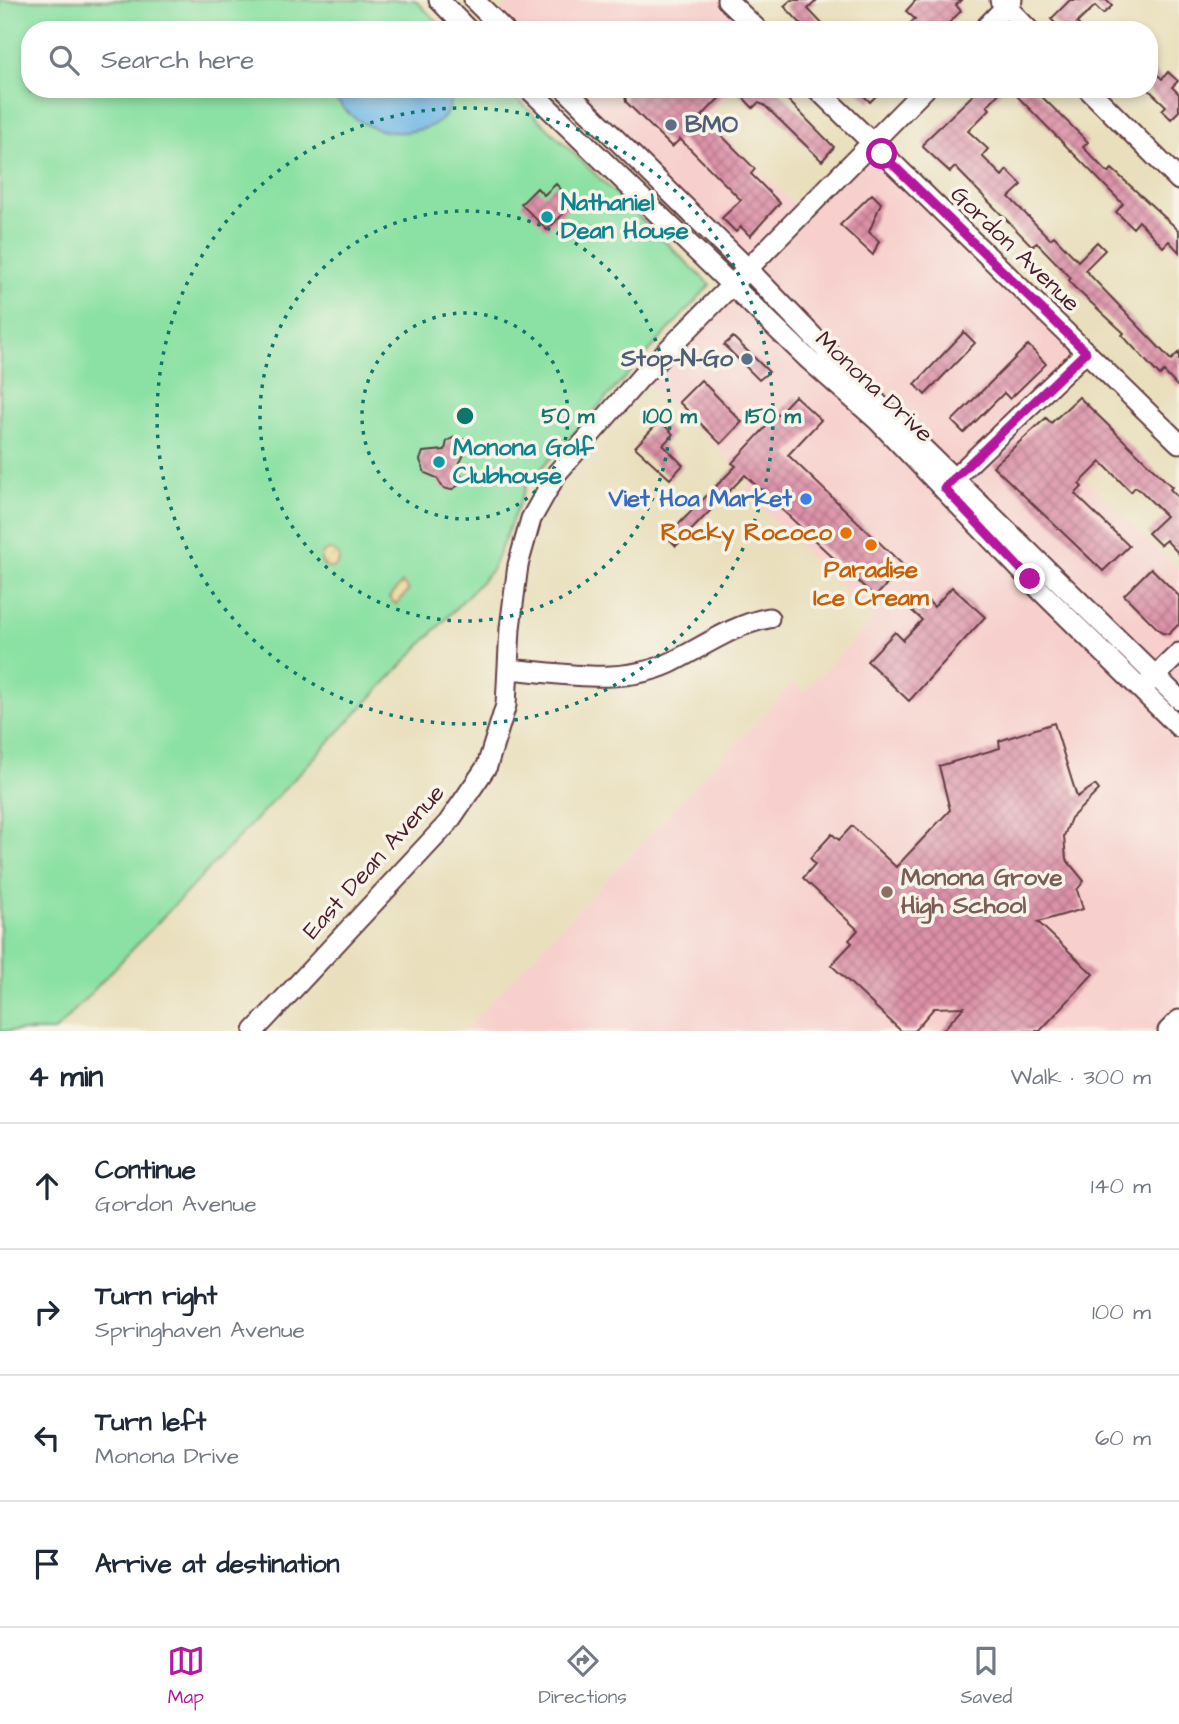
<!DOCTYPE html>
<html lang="en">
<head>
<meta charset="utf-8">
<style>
  :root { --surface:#fff; --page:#f6f6f7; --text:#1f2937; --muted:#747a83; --line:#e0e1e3; --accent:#b5179e }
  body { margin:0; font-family:"Architects Daughter",sans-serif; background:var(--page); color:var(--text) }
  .stop { position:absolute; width:21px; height:21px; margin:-16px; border:5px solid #b5179e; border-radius:50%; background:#fff }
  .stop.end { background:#b5179e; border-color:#fff; box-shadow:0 2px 7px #0008 }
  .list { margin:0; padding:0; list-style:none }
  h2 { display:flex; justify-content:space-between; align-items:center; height:91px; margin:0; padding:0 28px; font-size:30px }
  h2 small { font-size:23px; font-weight:400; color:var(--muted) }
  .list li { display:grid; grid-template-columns:46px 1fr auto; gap:21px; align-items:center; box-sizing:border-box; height:126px; padding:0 28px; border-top:2px solid var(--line) }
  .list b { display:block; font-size:26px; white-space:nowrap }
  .list p { margin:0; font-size:23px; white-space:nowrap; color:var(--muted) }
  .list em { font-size:23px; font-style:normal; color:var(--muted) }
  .icon { flex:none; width:38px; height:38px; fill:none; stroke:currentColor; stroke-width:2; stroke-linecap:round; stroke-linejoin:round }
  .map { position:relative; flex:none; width:1179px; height:1031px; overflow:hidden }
  .search { position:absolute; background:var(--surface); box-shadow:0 4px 10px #0003; left:21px; right:21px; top:21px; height:77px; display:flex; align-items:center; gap:18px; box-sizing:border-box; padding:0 24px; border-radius:28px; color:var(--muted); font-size:26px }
  .sheet { height:595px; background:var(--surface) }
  nav { display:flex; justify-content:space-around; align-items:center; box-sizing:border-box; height:98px; border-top:2px solid var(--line); background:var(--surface); font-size:19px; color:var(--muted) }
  nav a { display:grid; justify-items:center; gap:4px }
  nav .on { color:var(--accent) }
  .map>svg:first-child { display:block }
  .built { fill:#f7d0cd }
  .green { fill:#8be1a3; stroke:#6a8067; stroke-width:2 }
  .sand { fill:url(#sand-dots); stroke:#9c7c64; stroke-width:2 }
  .water { fill:#6db7e5; stroke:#5c6b88; stroke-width:2 }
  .building { fill:url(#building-cross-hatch) }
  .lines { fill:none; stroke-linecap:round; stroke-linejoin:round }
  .minor-casing { stroke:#623c41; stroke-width:23 }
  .minor { stroke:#fff; stroke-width:19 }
  .route { stroke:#b5179e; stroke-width:9 }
  .ring { fill:none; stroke:#0f766e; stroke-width:3.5; stroke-dasharray:3.5 7 }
  .service-dot { fill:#5c6f8a; stroke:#f7f3e8; stroke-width:2.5 }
  .culture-dot { fill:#0f9aa8; stroke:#f7f3e8; stroke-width:2.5 }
  .shop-dot { fill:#3f7fe0; stroke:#f7f3e8; stroke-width:2.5 }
  .food-dot { fill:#e8710a; stroke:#f7f3e8; stroke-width:2.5 }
  .education-dot { fill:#8d6e63; stroke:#f7f3e8; stroke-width:2.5 }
  .labels { text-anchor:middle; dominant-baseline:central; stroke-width:7; stroke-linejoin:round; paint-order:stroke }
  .service-label { font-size:24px; font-weight:bold; fill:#4e5e75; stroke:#f7f3e8; text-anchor:start }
  .culture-label { font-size:24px; font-weight:bold; fill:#0d838f; stroke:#f7f3e8; text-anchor:start }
  .street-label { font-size:24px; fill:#4a1f2b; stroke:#f7f3e8 }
  .shop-label { font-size:24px; font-weight:bold; fill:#366cbe; stroke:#f7f3e8; text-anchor:end }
  .food-label { font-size:24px; font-weight:bold; fill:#c56008; stroke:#f7f3e8; text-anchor:end }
  .education-label { font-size:24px; font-weight:bold; fill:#785e54; stroke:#f7f3e8; text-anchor:start }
  .centre { fill:#0f766e; stroke:#f7f3e8; stroke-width:3.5 }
  .ring-label { font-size:21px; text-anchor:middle; font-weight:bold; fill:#0f766e; stroke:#f7f3e8; stroke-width:7; stroke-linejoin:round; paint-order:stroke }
</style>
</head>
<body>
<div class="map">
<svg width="1179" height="1031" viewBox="0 0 1179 1031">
  <defs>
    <pattern id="sand-dots" width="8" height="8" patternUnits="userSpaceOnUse" patternTransform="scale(1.75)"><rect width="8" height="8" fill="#eeda9e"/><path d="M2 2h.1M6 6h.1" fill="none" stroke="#cebb88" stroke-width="1.8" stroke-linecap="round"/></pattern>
    <pattern id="building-cross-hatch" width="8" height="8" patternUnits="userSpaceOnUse" patternTransform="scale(1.75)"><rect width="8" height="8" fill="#dc91a8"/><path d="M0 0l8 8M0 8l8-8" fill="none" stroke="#b47689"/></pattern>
  </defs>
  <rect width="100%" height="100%" fill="#f7f3e8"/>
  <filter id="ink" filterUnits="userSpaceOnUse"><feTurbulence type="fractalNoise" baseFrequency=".0143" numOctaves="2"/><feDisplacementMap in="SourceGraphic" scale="14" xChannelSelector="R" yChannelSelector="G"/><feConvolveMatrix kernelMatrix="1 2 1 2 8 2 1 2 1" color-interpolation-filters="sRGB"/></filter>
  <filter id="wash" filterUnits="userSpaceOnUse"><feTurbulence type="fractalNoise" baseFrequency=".00686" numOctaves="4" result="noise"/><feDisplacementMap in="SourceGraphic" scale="28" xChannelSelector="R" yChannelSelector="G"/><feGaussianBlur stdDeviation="1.57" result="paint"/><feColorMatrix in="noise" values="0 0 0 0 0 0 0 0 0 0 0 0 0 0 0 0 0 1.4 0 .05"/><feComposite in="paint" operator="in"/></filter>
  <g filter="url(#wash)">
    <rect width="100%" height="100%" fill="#e9dfbc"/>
    <path class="built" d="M 513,0 L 727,0 L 758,30 L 504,30 L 494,19 Z
      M 565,89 L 736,89 L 706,119 L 804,213 L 871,144 L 1086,352 L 1019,414 L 1179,571 L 1179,699 Z
      M 732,285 L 1179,727 L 1179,1031 L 464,1031 L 794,682 L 804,692 L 874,620 L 744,491 L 752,482 L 641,376 Z"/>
    <path class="green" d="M 0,0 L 415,0 L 446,30 L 30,30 L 30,89 L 507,89 L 710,285 L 527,484 L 492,570 L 55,1031 L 0,1031 Z"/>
    <path class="sand" d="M321 559a9 9 0 1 1 18 0a9 9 0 1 1-18 0Z
      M 402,583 L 409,590 L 396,604 L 389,598 Z"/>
    <path class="water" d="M 351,21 L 365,23 L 376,30 L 334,30 Z
      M 330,89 L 453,89 C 450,118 441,126 413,131 C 379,137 347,121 330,89 Z"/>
    <g id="blocks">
      <path class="building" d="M 791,0 L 817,0 L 808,9 L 828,30 L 807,30 L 784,6 Z
        M 916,0 L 961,0 L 956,5 L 961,11 L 942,30 L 903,30 L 915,19 L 906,11 Z
        M 1070,0 L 1106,0 L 1112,6 L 1103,14 L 1095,6 L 1077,23 L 1083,30 L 1062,30 L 1051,19 Z
        M 1149,66 L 1162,79 L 1168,72 L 1178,81 L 1172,87 L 1179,94 L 1179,111 L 1171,119 L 1162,110 L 1166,106 L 1149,90 Z
        M 624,89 L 728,89 L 702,116 L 755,169 L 751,174 L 780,203 L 750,236 L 741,227 L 736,232 L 722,218 L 741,200 L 680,139 L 672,147 L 626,102 Z
        M 735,89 L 777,89 L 834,147 L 822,161 L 764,105 L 758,103 L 753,108 Z
        M 857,89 L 883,89 L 870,102 Z
        M 979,89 L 1003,89 L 987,106 L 990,109 L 968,131 L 988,149 L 982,156 L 1002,176 L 1007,170 L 1022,185 L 1009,197 L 1050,239 L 1054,236 L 1078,261 L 1097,242 L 1105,250 L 1085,270 L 1171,360 L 1179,352 L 1179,388 L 1164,372 L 1160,376 L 1122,335 L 1124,333 L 1073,286 L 1069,280 L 1071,278 L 1037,243 L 1032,246 L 955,167 L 950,172 L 923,147 L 925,141 Z
        M 1021,89 L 1034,89 L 1088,142 L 1083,147 L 1102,167 L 1108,173 L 1112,169 L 1173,225 L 1179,231 L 1179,252 L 1169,241 L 1163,247 L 1139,221 L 1133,228 L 1116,212 L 1123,204 L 1016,95 Z
        M 556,184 L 574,203 L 547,230 L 521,204 L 537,188 L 544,195 Z
        M 872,194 L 881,203 L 869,232 L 879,241 L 873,255 L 840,225 Z
        M 964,332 L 975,343 L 925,395 L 915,384 Z
        M 733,337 L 769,372 L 759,380 L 724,345 Z
        M 1028,345 L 1046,364 L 1010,399 L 1004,393 L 964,433 L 952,421 Z
        M 701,380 L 742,422 L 721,444 L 679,402 Z
        M 795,396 L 821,420 L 788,455 L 904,566 L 875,597 L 745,475 L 676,546 L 667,536 L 736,466 L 732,463 Z
        M 1079,397 L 1172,487 L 1170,489 L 1179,499 L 1179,554 L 1166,540 L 1160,545 L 1148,533 L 1166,516 L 1141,491 L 1135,487 L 1131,492 L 1101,462 L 1079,484 L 1082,487 L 1075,494 L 1129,546 L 1103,571 L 993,466 L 1046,418 L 1051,423 Z
        M 660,421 L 673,434 L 663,445 L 683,465 L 670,479 L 635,447 Z
        M 455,437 L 463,439 L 468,447 L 457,468 L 462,477 L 459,485 L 451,490 L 443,488 L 437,478 L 425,473 L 420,460 L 423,452 L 445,450 L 447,441 Z
        M 1151,568 L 1179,596 L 1179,624 L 1169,634 L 1162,633 L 1124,595 Z
        M 952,587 L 985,617 L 909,701 L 867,661 L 895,632 L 903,640 L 922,620 L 912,611 L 924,597 L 934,607 Z
        M 1054,723 L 1077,797 L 1095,785 L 1099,790 L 1071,818 L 1064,836 L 1066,859 L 1084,881 L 1077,890 L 1083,909 L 1038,922 L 1093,974 L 1040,1031 L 942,1031 L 964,1007 L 934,1008 L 914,1031 L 901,1031 L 831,965 L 852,943 L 849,940 L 858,930 L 803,878 L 815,864 L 810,858 L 832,834 L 839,840 L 852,826 L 896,867 L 950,810 L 939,766 L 1000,748 L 999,741 Z"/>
    </g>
  </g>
  <g filter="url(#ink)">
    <use href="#blocks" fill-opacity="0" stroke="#623c41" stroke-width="2"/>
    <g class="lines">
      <defs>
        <path id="minor" d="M 439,0 L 468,30
          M 474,0 L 504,30
          M 727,0 L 758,30
          M 1000,0 L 1029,30
          M 983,30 L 1012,0
          M 529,89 L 809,360 L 878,421 L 1042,592 L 1179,727
          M 565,89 L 748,269 L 888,414 L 1179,699
          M 817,89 L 1179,443
          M 1088,89 L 1179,180
          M 945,487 L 1086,352
          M 508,669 C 561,673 620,686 670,663 C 703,647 732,625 769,618
          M 1147,684 L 1179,653
          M 254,1031 L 448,823 L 487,766 L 506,705 L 510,628 L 518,565 L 531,519 L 557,473 L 640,378 L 925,89
          M 1168,1031 L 1179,1020"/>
      </defs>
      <use href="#minor" class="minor-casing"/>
      <use href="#minor" class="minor"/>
    </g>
  </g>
  <g class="lines" filter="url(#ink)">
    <path class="route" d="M 882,154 L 1086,352 L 944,488 L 1030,579"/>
  </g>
  <g class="ring">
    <circle cx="465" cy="416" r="103"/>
    <circle cx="465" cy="416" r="205"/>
    <circle cx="465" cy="416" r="308"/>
  </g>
  <g class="service-dot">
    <circle cx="671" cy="125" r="7"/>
    <circle cx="747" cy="359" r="7"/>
  </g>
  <g class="culture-dot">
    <circle cx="547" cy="217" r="7"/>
    <circle cx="439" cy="462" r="7"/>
  </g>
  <circle class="shop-dot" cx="806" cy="499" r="7"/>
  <g class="food-dot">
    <circle cx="846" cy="533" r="7"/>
    <circle cx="871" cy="545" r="7"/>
  </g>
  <circle class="education-dot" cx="887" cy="892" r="7"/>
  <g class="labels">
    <g class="service-label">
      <text x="685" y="125">BMO</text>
      <text x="733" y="359" text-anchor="end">Stop-N-Go</text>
    </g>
    <g class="culture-label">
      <text x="561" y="203">Nathaniel<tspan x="561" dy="28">Dean House</tspan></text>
      <text x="453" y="448">Monona Golf<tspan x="453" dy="28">Clubhouse</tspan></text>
    </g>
    <g class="street-label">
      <text transform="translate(1015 249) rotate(44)">Gordon Avenue</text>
      <text transform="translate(874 387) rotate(43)">Monona Drive</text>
      <text transform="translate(374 862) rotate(-48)">East Dean Avenue</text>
    </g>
    <g class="shop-label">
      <text x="792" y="499">Viet Hoa Market</text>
    </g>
    <g class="food-label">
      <text x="832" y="533">Rocky Rococo</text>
      <text x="871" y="570" text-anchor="middle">Paradise<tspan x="871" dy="28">Ice Cream</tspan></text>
    </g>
    <g class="education-label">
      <text x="901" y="878">Monona Grove<tspan x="901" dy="28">High School</tspan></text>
    </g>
  </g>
  <circle cx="465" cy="416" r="10" class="centre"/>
  <g class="ring-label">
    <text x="568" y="423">50 m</text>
    <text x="670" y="423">100 m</text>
    <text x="773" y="423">150 m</text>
  </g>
</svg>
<div class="stop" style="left:882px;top:154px"></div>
<div class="stop end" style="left:1030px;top:579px"></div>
<div class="search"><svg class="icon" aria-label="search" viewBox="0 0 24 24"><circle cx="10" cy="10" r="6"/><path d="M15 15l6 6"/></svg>Search here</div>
</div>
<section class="sheet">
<h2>4 min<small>Walk · 300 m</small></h2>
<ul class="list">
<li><svg class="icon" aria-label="ahead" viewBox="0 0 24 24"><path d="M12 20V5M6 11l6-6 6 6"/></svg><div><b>Continue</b><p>Gordon Avenue</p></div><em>140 m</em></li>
<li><svg class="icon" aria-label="right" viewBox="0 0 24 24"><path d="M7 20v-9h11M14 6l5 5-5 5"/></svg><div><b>Turn right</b><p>Springhaven Avenue</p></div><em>100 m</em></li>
<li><svg class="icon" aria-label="left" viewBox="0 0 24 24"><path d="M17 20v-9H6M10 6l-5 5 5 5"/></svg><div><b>Turn left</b><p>Monona Drive</p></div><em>60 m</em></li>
<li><svg class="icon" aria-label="arrive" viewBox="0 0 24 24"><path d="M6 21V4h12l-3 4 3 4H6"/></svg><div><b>Arrive at destination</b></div></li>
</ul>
</section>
<nav>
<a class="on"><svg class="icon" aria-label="map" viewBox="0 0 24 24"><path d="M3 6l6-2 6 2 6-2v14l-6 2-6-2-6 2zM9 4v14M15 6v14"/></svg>Map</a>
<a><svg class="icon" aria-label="directions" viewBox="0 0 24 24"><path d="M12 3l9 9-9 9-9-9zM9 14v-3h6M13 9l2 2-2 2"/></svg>Directions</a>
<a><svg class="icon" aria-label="saved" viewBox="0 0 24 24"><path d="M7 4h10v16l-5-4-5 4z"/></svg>Saved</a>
</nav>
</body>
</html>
